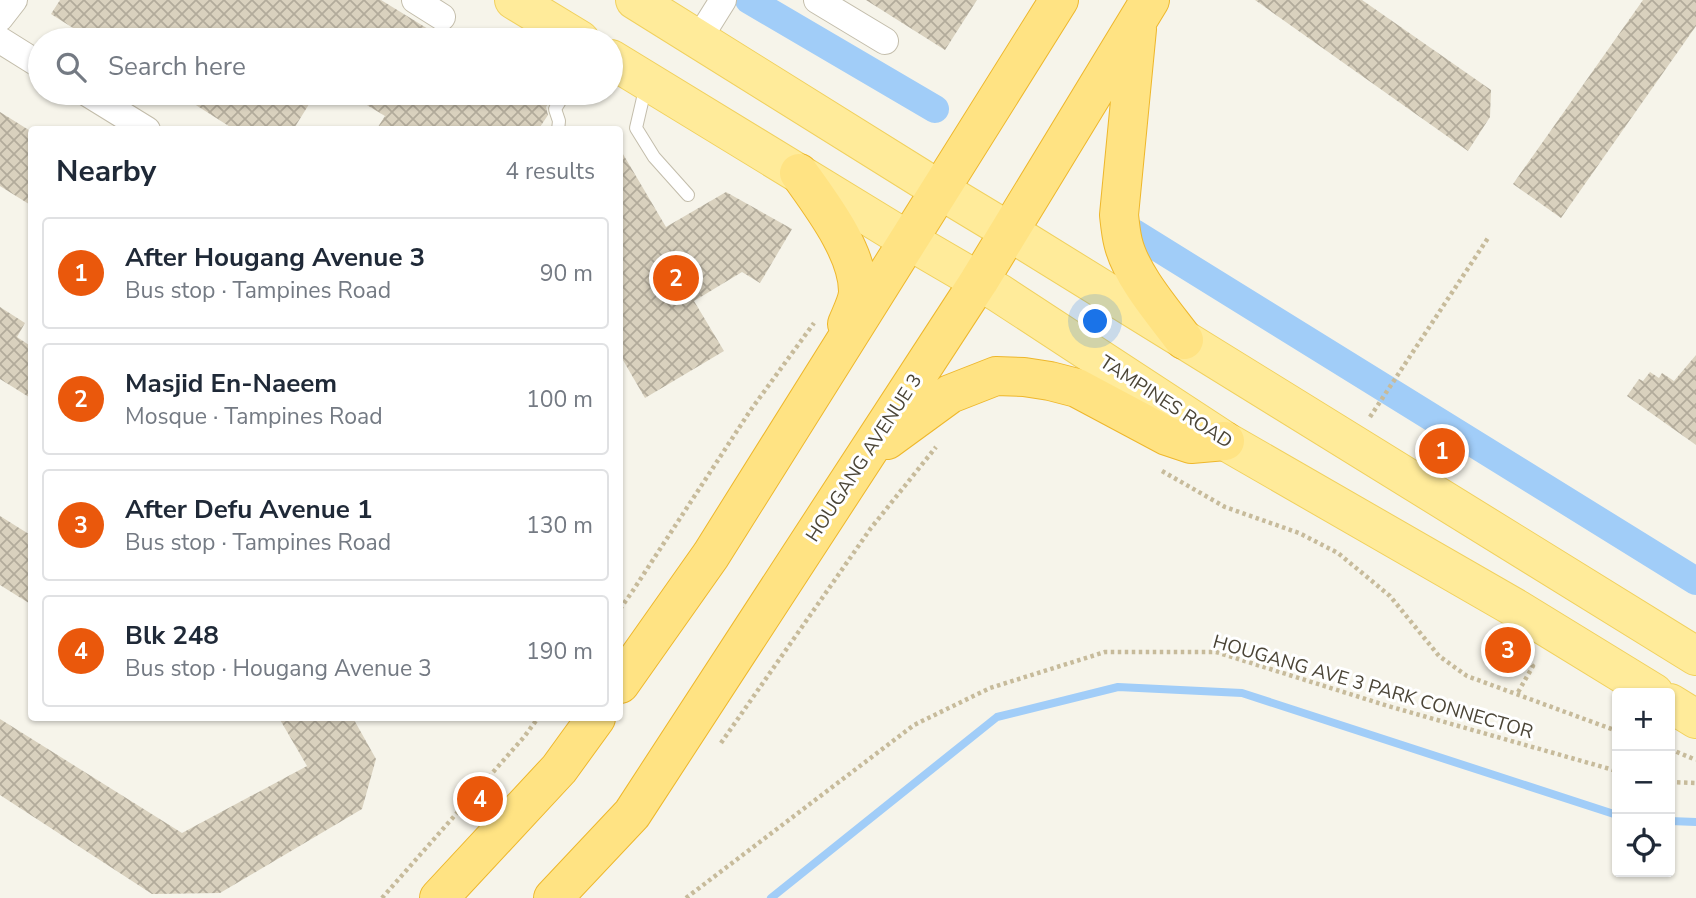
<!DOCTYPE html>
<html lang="en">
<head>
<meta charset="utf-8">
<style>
  :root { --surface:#fff; --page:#f2f2f3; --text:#1f2937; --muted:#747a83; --line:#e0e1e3; --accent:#ea580c }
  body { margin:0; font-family:"Nunito Sans",sans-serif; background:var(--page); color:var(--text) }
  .controls { position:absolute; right:21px; bottom:21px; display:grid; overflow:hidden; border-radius:7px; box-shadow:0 2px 5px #0004 }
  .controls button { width:63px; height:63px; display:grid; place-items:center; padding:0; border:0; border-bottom:2px solid var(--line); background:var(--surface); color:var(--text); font:35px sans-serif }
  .you { position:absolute; left:1096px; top:322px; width:24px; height:24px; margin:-18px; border:5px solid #fff; border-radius:50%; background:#1a73e8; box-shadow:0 0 0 10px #1a73e833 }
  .badge { display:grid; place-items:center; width:46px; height:46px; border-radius:50%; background:var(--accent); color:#fff; font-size:23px; font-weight:700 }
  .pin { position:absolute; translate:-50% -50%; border:4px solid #fff; box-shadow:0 2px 7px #0006 }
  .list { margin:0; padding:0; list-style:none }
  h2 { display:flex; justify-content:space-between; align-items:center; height:91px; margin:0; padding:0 28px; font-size:30px }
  h2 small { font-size:23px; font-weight:400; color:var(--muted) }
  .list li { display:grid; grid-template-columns:46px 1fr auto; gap:21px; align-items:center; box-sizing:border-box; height:112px; margin:0 14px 14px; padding:0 14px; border:2px solid var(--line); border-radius:7px }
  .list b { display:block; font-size:26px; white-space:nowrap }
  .list p { margin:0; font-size:23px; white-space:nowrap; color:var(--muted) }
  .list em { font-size:23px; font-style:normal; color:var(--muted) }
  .icon { flex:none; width:38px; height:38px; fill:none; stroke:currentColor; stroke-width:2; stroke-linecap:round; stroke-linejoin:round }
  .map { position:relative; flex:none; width:1696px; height:898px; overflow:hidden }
  .search { position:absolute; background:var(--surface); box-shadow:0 2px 5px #0004; left:28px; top:28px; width:595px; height:77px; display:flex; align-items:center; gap:18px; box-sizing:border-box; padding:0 24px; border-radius:38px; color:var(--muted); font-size:26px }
  .panel { position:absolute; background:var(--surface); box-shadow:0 2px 5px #0004; left:28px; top:126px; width:595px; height:595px; border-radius:7px }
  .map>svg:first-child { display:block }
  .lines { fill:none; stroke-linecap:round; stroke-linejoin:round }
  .stream { stroke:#a1cdf8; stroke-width:8 }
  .canal { stroke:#a1cdf8; stroke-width:28 }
  .building { fill:url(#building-cross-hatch) }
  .service-casing { stroke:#c3bdab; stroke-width:14 }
  .minor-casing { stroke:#c3bdab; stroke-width:28 }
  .primary-casing { stroke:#f1d15e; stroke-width:40 }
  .trunk-casing { stroke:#eeb72c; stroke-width:40 }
  .path { stroke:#c7bb9b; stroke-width:4.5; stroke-dasharray:3.5 3.5; stroke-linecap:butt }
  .service { stroke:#fff; stroke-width:12 }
  .minor { stroke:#fff; stroke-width:26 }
  .primary { stroke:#ffeb9a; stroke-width:38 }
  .trunk { stroke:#ffe383; stroke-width:38 }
  .labels { text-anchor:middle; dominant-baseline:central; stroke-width:6; stroke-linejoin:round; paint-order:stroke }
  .street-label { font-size:19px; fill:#4b4537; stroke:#fff }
</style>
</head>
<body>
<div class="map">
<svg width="1696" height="898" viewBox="0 0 1696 898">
  <defs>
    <pattern id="building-cross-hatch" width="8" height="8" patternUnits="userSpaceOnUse" patternTransform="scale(1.75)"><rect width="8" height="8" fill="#d9d1be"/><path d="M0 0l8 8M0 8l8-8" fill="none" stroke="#b2ab9b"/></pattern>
  </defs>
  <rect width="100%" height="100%" fill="#f6f4ea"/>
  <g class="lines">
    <path class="stream" d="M 1670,821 L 1696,822
      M 771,898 L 997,717 L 1118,687 L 1242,693 L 1617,815"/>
    <path class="canal" d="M 749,0 L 935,109
      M 1134,233 L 1696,581"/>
  </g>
  <path class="building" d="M 60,0 L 381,0 L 446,40 L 92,40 L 51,14 Z
    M 866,0 L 977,0 L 945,50 Z
    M 1255,0 L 1362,0 L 1491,90 L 1490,117 L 1468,151 Z
    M 1643,0 L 1696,0 L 1696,26 L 1561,218 L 1513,184 Z
    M 177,93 L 316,93 L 293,130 L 235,130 Z
    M 347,93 L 555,93 L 546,107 L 548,115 L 538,130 L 376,130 L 385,116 Z
    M 0,112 L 32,132 L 32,206 L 0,186 Z
    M 620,149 L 666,227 L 726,192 L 792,229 L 760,283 L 742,272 L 694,301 L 724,351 L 645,398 L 620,355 Z
    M 0,307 L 25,323 L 17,337 L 32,347 L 32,399 L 0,379 Z
    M 1696,355 L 1696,445 L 1627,396 L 1639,379 L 1643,381 L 1650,372 L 1659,378 L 1662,373 L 1674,381 Z
    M 0,516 L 32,536 L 32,605 L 0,585 Z
    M 279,718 L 353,718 L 376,759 L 362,809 L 220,893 L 152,894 L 0,795 L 0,719 L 182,833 L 307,766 Z"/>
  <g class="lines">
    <defs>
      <path id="service" d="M 646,85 L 636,128 L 654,157 L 688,195
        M 558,130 L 559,121 L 555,109 L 565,93"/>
      <path id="minor" d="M 415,0 L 442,17
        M 817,0 L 885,41
        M 0,18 L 14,0
        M 0,40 L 40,65
        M 698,40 L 723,0
        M 87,93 L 147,130"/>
      <path id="primary" d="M 514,0 L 580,40
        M 635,0 L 922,179 L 1010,232 L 1696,656
        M 611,59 L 891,230 L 999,293 L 1225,441 L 1517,609 L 1654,693
        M 1670,703 L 1696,719"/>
      <path id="trunk" d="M 1137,29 L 1119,215 C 1120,224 1121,234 1123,242 C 1131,276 1164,313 1184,340
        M 799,173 C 821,204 859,253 858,293 C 857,303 851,314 847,324
        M 887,440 L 950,394 L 996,376 L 1024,377 L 1050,381 L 1077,388 L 1167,436 L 1191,444 L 1225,441
        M 620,684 L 711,555 L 1059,0
        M 439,898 L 559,769 L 596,718
        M 553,898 L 632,814 L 979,281 L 1150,0"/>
    </defs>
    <use href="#service" class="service-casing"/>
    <use href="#minor" class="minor-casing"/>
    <use href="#primary" class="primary-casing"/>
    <use href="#trunk" class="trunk-casing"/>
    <path class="path" d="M 1370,417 L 1488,238
      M 1427,454 L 1434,443
      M 1162,471 L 1225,507 L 1299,533 L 1338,553 L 1390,596 L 1439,656 L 1467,676 L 1617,731
      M 620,609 L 632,592 L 750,411 L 814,323
      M 1499,636 L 1496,641 L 1533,666 L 1517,694
      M 721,743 L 871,528 L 936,447
      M 1670,749 L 1696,760
      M 1670,782 L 1696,783
      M 382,898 L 524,737 L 538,718
      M 686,898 L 914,725 L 990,688 L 1105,652 L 1216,652 L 1388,706 L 1617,771"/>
    <use href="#service" class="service"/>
    <use href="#minor" class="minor"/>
    <use href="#primary" class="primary"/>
    <use href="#trunk" class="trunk"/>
  </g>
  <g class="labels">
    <g class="street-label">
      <text transform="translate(1166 402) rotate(33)">TAMPINES ROAD</text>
      <text transform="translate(864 458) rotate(-57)">HOUGANG AVENUE 3</text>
      <text transform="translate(1373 687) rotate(16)">HOUGANG AVE 3 PARK CONNECTOR</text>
    </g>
  </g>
</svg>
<div class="controls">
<button>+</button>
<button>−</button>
<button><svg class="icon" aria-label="locate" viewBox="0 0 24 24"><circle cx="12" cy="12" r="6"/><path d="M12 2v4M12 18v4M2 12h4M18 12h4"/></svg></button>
</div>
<div class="you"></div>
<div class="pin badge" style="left:1442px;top:451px">1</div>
<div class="pin badge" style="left:676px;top:278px">2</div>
<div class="pin badge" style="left:1508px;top:650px">3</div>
<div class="pin badge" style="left:480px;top:799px">4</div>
<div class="search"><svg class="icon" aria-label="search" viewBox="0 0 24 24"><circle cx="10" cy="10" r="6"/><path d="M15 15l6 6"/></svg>Search here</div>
<section class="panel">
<h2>Nearby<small>4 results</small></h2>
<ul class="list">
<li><span class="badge">1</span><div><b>After Hougang Avenue 3</b><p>Bus stop · Tampines Road</p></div><em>90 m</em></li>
<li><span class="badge">2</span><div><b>Masjid En-Naeem</b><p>Mosque · Tampines Road</p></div><em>100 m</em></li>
<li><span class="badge">3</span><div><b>After Defu Avenue 1</b><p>Bus stop · Tampines Road</p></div><em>130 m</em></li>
<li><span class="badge">4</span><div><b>Blk 248</b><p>Bus stop · Hougang Avenue 3</p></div><em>190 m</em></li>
</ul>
</section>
</div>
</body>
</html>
